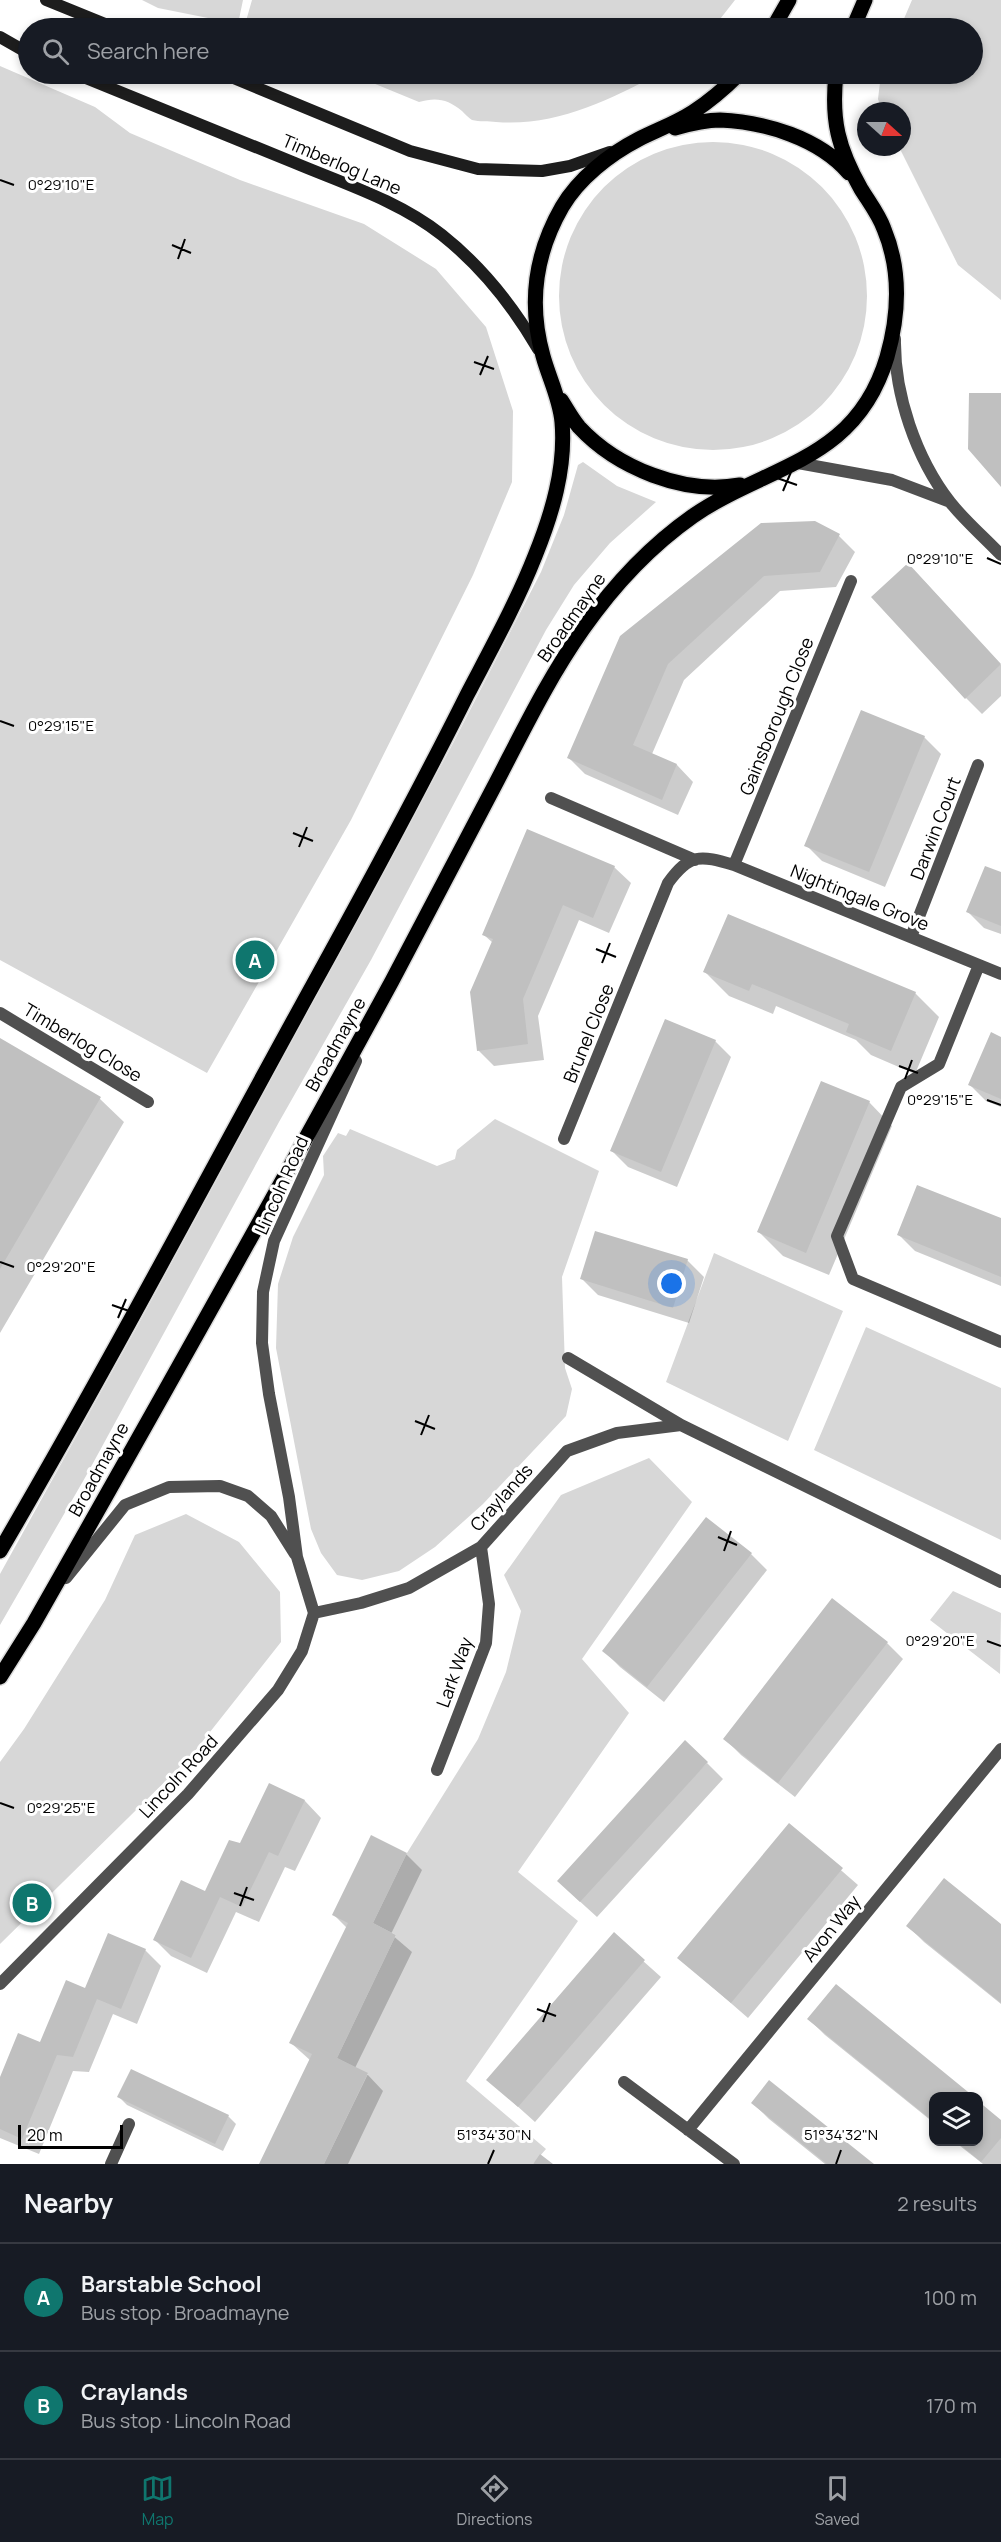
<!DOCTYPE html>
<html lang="en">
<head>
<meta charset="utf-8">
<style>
  :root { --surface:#171b24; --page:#20242c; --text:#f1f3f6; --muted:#9ea1a6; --line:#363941; --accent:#0f766e }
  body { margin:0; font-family:Manrope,sans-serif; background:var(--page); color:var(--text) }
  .controls { position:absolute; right:18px; bottom:18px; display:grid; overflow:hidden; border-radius:12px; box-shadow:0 3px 9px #0003 }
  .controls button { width:54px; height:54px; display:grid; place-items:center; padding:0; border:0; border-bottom:2px solid var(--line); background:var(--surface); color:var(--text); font:30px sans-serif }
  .compass { position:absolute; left:857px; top:102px; width:54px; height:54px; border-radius:50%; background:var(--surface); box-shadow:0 3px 9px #0003; rotate:111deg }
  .scale { position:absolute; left:18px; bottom:15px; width:105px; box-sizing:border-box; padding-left:6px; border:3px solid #000; border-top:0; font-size:16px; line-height:21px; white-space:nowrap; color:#000; -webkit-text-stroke:4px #fff; paint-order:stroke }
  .you { position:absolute; left:672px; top:1284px; width:21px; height:21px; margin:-15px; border:4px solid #fff; border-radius:50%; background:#1a73e8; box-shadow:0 0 0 9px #1a73e833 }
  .badge { display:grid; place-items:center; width:39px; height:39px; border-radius:50%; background:var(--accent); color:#fff; font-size:20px; font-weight:700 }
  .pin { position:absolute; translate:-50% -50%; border:3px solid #fff; box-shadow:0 2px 6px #0006 }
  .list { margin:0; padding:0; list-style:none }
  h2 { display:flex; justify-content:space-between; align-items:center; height:78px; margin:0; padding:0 24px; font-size:26px }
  h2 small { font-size:20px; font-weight:400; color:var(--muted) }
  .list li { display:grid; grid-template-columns:39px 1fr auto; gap:18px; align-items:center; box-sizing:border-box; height:108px; padding:0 24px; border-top:2px solid var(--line) }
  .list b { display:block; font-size:22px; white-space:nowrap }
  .list p { margin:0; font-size:20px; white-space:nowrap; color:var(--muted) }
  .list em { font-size:20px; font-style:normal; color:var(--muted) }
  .icon { flex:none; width:33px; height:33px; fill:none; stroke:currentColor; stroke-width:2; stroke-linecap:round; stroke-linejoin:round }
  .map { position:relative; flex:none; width:1001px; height:2164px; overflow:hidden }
  .search { position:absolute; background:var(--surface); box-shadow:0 3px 9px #0003; left:18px; right:18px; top:18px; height:66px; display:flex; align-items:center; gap:15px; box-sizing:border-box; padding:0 21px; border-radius:33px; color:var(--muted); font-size:22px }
  .sheet { height:294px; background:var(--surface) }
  nav { display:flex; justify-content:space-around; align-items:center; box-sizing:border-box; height:84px; border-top:2px solid var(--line); background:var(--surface); font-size:16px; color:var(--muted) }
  nav a { display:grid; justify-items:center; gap:3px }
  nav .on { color:var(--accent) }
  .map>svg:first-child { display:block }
  .green { fill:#d7d7d7 }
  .shadow { fill:#0003 }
  .building { fill:#c0c0c0 }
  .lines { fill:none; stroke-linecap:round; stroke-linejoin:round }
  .primary-casing { stroke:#dbdbdb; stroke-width:18 }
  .minor { stroke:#505050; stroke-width:12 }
  .secondary { stroke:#1d1d1d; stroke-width:12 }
  .primary { stroke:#000; stroke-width:15 }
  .ticks { fill:none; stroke:#000; stroke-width:2 }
  .labels { text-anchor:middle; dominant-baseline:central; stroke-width:6; stroke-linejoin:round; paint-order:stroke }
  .street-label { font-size:18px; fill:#000; stroke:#fff }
  .ticks-label { font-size:15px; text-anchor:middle; fill:#000; stroke:#fff; stroke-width:6; stroke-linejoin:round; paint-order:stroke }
</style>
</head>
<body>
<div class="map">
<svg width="1001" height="2164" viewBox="0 0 1001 2164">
  <rect width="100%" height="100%" fill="#fff"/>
  <path class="green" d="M 142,0 L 243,0 L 238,24 L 158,8 Z
    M 252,0 L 735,0 L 713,28 L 264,28 L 246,21 Z
    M 912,0 L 1001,0 L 1001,300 L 958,265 L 899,147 L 902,147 L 902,111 L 882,111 L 878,99 L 881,74 L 972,74 L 972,28 L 900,28 Z
    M 0,66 L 95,107 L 130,133 L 198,162 L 240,180 L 364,224 L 436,269 L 486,327 L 513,411 L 512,482 L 473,575 L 351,820 L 207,1073 L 0,960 Z
    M 360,74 L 658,74 C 608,101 554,127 496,122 C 489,121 479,122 472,120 C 469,118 465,114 462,111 C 448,99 436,97 419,102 L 368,81 Z
    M559 296a154 154 0 1 1 308 0a154 154 0 1 1-308 0Z
    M 583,462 L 617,486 L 656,502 L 610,543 L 574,585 L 546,630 L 371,960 L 279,1122 L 86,1476 L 0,1625 L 0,1574 L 138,1325 L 450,749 L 541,572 L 564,515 L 578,465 Z
    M 495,1119 L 599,1171 L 562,1277 L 565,1368 L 572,1389 L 566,1416 L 483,1504 L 435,1547 L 399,1571 L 362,1580 L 337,1575 L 321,1553 L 311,1529 L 276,1348 L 278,1284 L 293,1237 L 324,1175 L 323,1156 L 338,1133 L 346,1136 L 350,1129 L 437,1166 L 455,1159 L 457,1150 Z
    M 714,1253 L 843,1311 L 788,1441 L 666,1382 Z
    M 866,1327 L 1001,1388 L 1001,1540 L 814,1450 Z
    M 649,1458 L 692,1502 L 582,1659 L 629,1713 L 518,1872 L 578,1921 L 466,2081 L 546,2149 L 533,2164 L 324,2164 L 368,2074 L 337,2058 L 396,1935 L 373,1923 L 407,1853 L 478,1739 L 506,1672 L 521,1611 L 504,1575 L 561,1495 Z
    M 186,1514 L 239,1542 L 280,1592 L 281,1642 L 191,1756 L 0,1944 L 0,1762 L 24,1729 L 105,1600 L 135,1535 Z
    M 953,1591 L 1001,1613 L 1000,1674 L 930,1620 Z"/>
  <path class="shadow" d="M 814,522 L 839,536 L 855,552 L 836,587 L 780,591 L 684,680 L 652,754 L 677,765 L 693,782 L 678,815 L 585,774 L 569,758 Z
    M 924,581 L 1001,665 L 1001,696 L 982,714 L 966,698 Z
    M 924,737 L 941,754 L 885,887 L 822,861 L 806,845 Z
    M 614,867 L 631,883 L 609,933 L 579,920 L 538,1016 L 544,1060 L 494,1066 L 478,1050 L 493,943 L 484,935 Z
    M 1001,874 L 1001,934 L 984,928 L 968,912 Z
    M 705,972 L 915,993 L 939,1017 L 915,1074 L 871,1055 L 856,1040 L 776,1006 L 773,1014 L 729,996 Z
    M 1001,1038 L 1001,1107 L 986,1101 L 970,1085 Z
    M 0,1039 L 100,1099 L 124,1122 L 0,1333 Z
    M 715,1041 L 731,1057 L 677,1187 L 628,1167 L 612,1151 Z
    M 869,1102 L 892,1126 L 829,1275 L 783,1256 L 759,1232 Z
    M 1001,1220 L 1001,1286 L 915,1251 L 899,1235 Z
    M 687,1260 L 704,1277 L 689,1323 L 598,1295 L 582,1279 Z
    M 751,1554 L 767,1570 L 664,1702 L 620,1667 L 604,1651 Z
    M 887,1643 L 903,1659 L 795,1797 L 741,1755 L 725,1739 Z
    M 707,1763 L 723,1779 L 597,1917 L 575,1897 Z
    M 270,1785 L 305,1801 L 321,1818 L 295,1871 L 285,1867 L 259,1922 L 236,1912 L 207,1973 L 171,1956 L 155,1940 L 206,1893 L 241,1844 Z
    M 789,1825 L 858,1885 L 748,2018 L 679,1958 Z
    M 406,1854 L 422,1870 L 391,1934 L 412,1952 L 355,2068 L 367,2074 L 383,2091 L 348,2164 L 261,2164 L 311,2061 L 291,2043 L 347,1928 L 334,1915 Z
    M 908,1926 L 1001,1926 L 1001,2004 L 924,1942 Z
    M 614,1935 L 661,1977 L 535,2122 L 488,2080 Z
    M 145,1950 L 161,1966 L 137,2024 L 113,2014 L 89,2072 L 73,2071 L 39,2154 L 0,2138 L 0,2081 Z
    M 836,1986 L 970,2096 L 934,2096 L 934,2123 L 825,2035 L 809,2019 Z
    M 119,2097 L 228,2116 L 236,2124 L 223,2151 L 127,2105 Z
    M 753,2103 L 872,2164 L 825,2164 L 769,2119 Z
    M 1001,2122 L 1001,2164 L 983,2164 L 955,2142 L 978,2142 Z"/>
  <path class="building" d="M 969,393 L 1001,393 L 1001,487 L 968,449 Z
    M 815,521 L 840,534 L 820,572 L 764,576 L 668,664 L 633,745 L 677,764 L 662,800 L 567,758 L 620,636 L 761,523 Z
    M 908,563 L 1001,664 L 965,699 L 871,597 Z
    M 861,710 L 925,736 L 869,872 L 804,846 Z
    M 527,829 L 615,866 L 593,918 L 563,905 L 523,999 L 528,1044 L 477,1051 L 470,992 L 493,939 L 482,935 Z
    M 985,866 L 1001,872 L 1001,926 L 966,912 Z
    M 728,914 L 916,992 L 891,1051 L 846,1032 L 849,1024 L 752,984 L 749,991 L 703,972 Z
    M 665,1019 L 716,1040 L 661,1172 L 610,1151 Z
    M 991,1032 L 1001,1037 L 1001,1099 L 968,1085 Z
    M 0,1038 L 101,1097 L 0,1269 Z
    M 821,1081 L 870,1101 L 806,1253 L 757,1232 Z
    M 917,1185 L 1001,1218 L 1001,1277 L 897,1235 Z
    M 595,1231 L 688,1259 L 673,1308 L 580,1279 Z
    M 706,1517 L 752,1553 L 647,1687 L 602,1651 Z
    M 832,1598 L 888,1642 L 778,1783 L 723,1739 Z
    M 685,1740 L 708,1762 L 580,1902 L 557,1881 Z
    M 269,1783 L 305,1800 L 278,1856 L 269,1852 L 242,1907 L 220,1897 L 191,1958 L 153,1940 L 181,1880 L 205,1891 L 229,1840 L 240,1843 Z
    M 789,1823 L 843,1868 L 731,2003 L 677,1958 Z
    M 371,1835 L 407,1853 L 373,1923 L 396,1935 L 337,2058 L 368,2073 L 324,2164 L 259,2164 L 312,2054 L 289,2043 L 348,1923 L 332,1915 Z
    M 944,1878 L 1001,1924 L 1001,2003 L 906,1926 Z
    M 614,1932 L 645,1960 L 518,2107 L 486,2080 Z
    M 108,1933 L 146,1949 L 121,2009 L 97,1999 L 73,2057 L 57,2055 L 22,2139 L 0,2129 L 0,2077 L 18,2033 L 40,2042 L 66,1980 L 85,1988 Z
    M 836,1984 L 973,2096 L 934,2096 L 934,2122 L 807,2019 Z
    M 131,2069 L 229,2115 L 215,2144 L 117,2097 Z
    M 769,2080 L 874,2164 L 827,2164 L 751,2103 Z
    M 978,2101 L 1001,2120 L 1001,2138 L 981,2162 L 957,2142 L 978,2142 Z
    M 540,2154 L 553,2164 L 533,2164 Z"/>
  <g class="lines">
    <defs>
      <path id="primary" d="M 773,28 L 789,0
        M 853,28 L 865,0
        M 675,128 C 689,124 705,120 720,120 C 765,122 819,138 849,173
        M 561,400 C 567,409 572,419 579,427 C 617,468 684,495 740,485
        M 0,1551 C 109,1365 209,1174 313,985 C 366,889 418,793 467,695 C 491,649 516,604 535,556 C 552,514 566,468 562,422 C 560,399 549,378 543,356 C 528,303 535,254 562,207 C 579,178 610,154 639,139 C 657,130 676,123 693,112 C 710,101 725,88 739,74
        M 0,1677 L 34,1623 C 155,1410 275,1196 392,981 C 427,915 462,849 496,783 C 523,731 549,677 583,629 C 613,586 649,547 693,516 C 769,464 856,462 887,357 C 899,315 901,270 884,229 C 879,215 869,202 861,189 C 838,148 831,120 836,74"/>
    </defs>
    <use href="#primary" class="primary-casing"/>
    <path class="minor" d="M 895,339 C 894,394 916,458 950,502 C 965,521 984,537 1001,555
      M 798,463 L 892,480 L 950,502
      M 551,798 L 695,860
      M 734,865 L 851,581
      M 911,937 L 978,765
      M 979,965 L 939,1064 L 901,1087 L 837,1236 L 853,1279 L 1001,1342
      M 0,1013 L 148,1102
      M 564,1139 L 668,883 C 690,853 700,855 734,865 L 1001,974
      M 568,1358 L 681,1425
      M 66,1578 L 125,1505 L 169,1487 L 220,1486 L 248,1496 L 271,1516 L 295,1554
      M 314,1613 L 361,1603 L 409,1588 L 481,1547 L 567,1451 L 617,1433 L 681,1425 L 1001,1582
      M 437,1770 L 486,1643 L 489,1604 L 481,1547
      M 0,1984 L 188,1794 L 278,1690 L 302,1651 L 314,1613 L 297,1557 L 289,1497 L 269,1394 L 262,1343 L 263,1292 L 274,1241 L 356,1061
      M 624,2082 L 734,2164
      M 688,2130 L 1001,1749
      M 111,2164 L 129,2124"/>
    <path class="secondary" d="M 46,0 L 115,28
      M 0,37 L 28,53
      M 76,74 C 149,104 222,134 295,163 C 345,184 399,201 442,235 C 481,266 513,306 538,349
      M 224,74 L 410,151 L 478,169 L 542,171 L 570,166 L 610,152"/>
    <use href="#primary" class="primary"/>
  </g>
  <path class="ticks" d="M 0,180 L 14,185M 172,245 L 191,253M 178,259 L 185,239M 474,362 L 494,369M 480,375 L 488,356M 777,478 L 797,485M 783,491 L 791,472M 987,558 L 1001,564M 0,721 L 14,726M 293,833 L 313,841M 299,847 L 307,827M 596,949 L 616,957M 602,963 L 610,943M 899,1066 L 918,1073M 905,1079 L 912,1060M 987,1100 L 1001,1105M 0,1262 L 14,1267M 112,1305 L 132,1312M 118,1318 L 126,1299M 415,1421 L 435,1429M 421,1435 L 429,1415M 718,1537 L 737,1545M 724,1551 L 731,1531M 987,1641 L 1001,1646M 0,1803 L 14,1808M 234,1893 L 254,1900M 240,1906 L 247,1887M 537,2009 L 556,2016M 543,2022 L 550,2003M 488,2164 L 494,2150M 836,2164 L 841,2150"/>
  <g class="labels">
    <g class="street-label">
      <text transform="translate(342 164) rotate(23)">Timberlog Lane</text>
      <text transform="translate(571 617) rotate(-55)">Broadmayne</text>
      <text transform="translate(776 716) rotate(-68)">Gainsborough Close</text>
      <text transform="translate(935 828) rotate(-69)">Darwin Court</text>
      <text transform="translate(860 897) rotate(22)">Nightingale Grove</text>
      <text transform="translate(588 1033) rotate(-68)">Brunel Close</text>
      <text transform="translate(83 1042) rotate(31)">Timberlog Close</text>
      <text transform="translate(335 1044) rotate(-61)">Broadmayne</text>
      <text transform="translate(281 1185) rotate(-66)">Lincoln Road</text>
      <text transform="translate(98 1469) rotate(-61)">Broadmayne</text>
      <text transform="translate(501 1497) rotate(-48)">Craylands</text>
      <text transform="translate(454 1672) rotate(-70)">Lark Way</text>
      <text transform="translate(178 1776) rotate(-47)">Lincoln Road</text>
      <text transform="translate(831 1928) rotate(-51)">Avon Way</text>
    </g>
  </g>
  <g class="ticks-label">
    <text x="61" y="190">0°29'10"E</text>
    <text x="940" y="564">0°29'10"E</text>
    <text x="61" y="731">0°29'15"E</text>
    <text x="940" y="1105">0°29'15"E</text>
    <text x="61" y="1272">0°29'20"E</text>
    <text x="940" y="1646">0°29'20"E</text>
    <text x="61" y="1813">0°29'25"E</text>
    <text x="494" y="2140">51°34'30"N</text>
    <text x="841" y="2140">51°34'32"N</text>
  </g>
</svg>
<div class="controls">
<button><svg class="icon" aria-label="layers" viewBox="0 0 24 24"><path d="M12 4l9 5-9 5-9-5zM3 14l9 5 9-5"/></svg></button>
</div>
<svg class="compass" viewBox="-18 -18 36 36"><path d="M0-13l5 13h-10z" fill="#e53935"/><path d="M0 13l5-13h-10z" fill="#9ea1a6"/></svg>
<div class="scale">20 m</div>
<div class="you"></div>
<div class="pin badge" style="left:255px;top:960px">A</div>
<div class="pin badge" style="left:32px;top:1903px">B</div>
<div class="search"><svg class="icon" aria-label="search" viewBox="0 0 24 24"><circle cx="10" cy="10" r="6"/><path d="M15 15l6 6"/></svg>Search here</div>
</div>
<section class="sheet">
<h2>Nearby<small>2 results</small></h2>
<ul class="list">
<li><span class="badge">A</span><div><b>Barstable School</b><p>Bus stop · Broadmayne</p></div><em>100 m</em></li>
<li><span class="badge">B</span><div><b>Craylands</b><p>Bus stop · Lincoln Road</p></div><em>170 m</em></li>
</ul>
</section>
<nav>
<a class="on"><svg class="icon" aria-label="map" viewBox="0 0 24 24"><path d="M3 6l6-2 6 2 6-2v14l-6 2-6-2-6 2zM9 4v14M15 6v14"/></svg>Map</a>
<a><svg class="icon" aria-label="directions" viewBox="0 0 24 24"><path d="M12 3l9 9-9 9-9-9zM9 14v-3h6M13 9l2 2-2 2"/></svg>Directions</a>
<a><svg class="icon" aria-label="saved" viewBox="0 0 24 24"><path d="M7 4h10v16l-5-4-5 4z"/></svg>Saved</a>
</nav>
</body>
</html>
